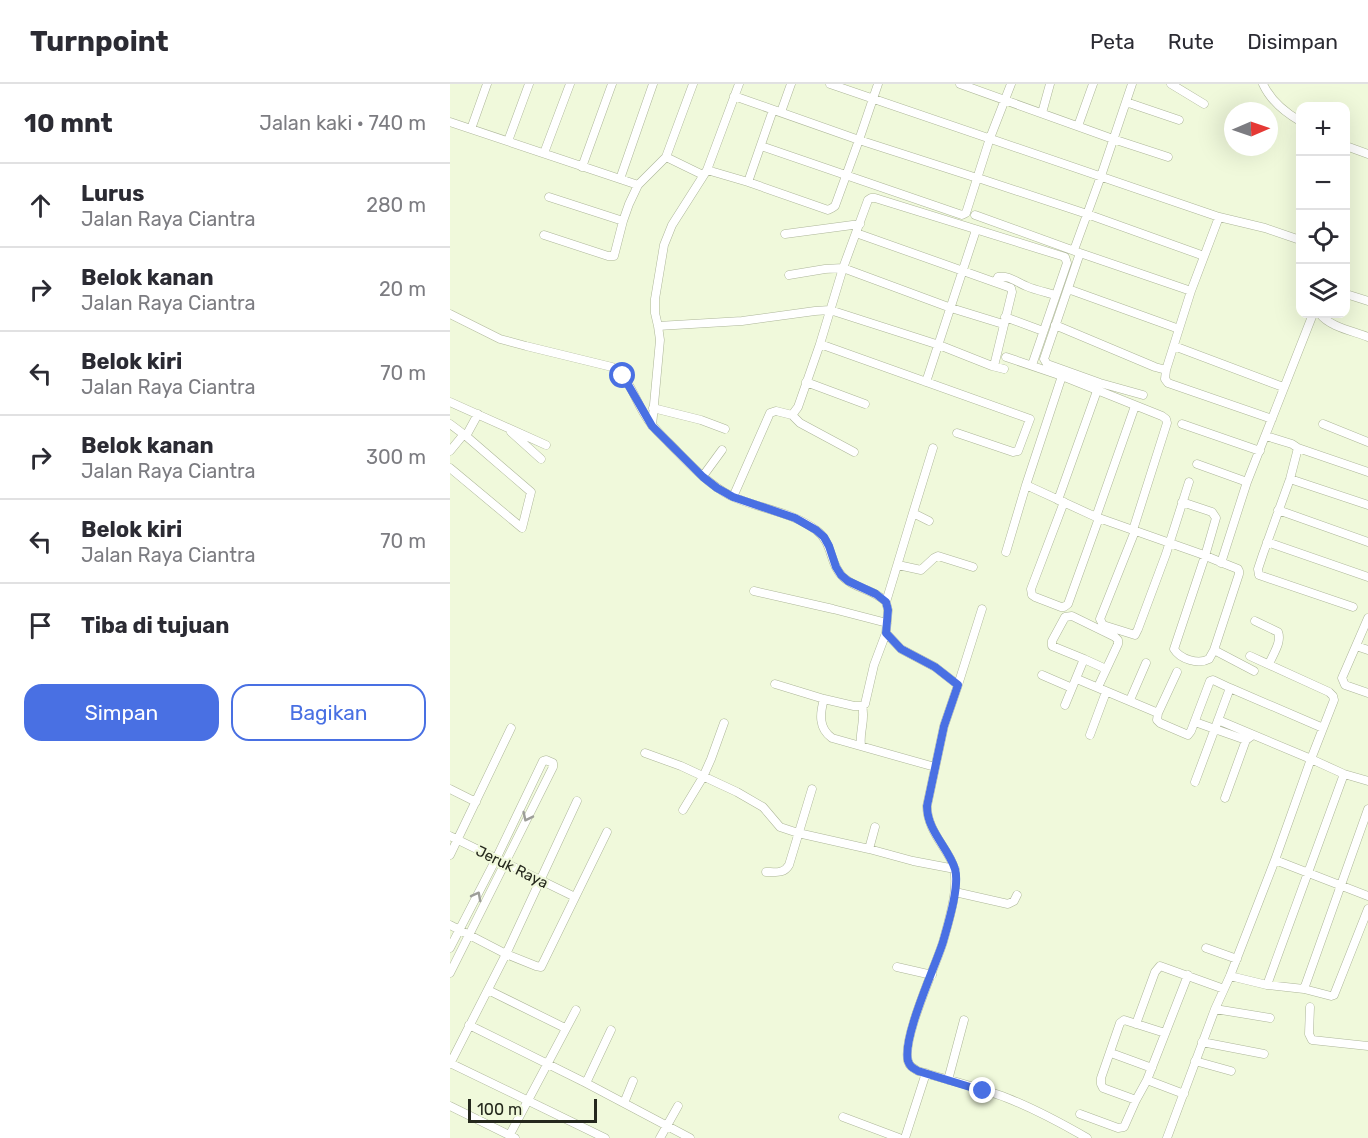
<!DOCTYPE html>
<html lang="id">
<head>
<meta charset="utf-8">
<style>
  :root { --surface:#fff; --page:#f7f7f7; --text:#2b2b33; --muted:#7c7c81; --line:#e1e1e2; --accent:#4970e3 }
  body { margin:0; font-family:Rubik,sans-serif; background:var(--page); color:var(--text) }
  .controls { position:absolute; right:18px; top:18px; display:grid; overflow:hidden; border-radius:12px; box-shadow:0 6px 24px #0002 }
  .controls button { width:54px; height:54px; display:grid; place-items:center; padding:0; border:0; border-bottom:2px solid var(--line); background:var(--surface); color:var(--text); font:30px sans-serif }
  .compass { position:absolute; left:774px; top:18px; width:54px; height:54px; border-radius:50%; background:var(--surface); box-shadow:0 6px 24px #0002; rotate:88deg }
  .scale { position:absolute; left:18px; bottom:15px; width:129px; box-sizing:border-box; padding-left:6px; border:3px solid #25281d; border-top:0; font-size:16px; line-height:21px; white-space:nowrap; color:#25281d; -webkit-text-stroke:4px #f0f9db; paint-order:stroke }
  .stop { position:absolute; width:18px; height:18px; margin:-14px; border:4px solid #4970e3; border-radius:50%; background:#fff }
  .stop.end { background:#4970e3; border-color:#fff; box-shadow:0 2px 6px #0008 }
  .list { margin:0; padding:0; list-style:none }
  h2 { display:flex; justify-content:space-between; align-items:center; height:78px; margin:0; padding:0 24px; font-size:26px }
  h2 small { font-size:20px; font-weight:400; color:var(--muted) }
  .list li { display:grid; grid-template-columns:39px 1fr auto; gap:18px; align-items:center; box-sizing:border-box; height:84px; padding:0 24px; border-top:2px solid var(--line) }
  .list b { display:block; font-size:22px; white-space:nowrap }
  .list p { margin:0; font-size:20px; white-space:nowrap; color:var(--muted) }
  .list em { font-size:20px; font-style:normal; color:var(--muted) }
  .actions { display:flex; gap:12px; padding:18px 24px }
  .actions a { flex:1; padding:14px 0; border:2px solid var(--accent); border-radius:18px; text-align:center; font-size:21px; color:var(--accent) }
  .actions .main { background:var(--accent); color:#fff }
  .icon { flex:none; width:33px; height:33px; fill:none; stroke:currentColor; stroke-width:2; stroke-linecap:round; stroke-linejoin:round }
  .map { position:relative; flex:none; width:918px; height:1054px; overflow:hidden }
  header { display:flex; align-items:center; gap:36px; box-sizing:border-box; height:84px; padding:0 30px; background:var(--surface); border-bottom:2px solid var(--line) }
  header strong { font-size:28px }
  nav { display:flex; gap:33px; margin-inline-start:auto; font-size:21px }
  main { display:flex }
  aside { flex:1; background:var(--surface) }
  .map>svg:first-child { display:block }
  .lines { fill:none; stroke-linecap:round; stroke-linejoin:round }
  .minor-casing { stroke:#adb699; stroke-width:9 }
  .minor { stroke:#fff; stroke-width:8 }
  .oneway { stroke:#9d9e99 }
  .route { stroke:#4970e3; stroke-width:8 }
  .labels { text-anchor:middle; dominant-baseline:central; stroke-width:4.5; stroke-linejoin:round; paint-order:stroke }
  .street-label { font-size:15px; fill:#25281d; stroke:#f0f9db }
</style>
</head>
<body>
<header>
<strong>Turnpoint</strong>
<nav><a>Peta</a><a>Rute</a><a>Disimpan</a></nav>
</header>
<main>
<aside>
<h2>10 mnt<small>Jalan kaki · 740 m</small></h2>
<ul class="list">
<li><svg class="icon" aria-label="ahead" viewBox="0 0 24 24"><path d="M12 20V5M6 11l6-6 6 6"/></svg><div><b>Lurus</b><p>Jalan Raya Ciantra</p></div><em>280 m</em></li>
<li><svg class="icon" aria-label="right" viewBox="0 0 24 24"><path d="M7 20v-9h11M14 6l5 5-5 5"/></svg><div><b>Belok kanan</b><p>Jalan Raya Ciantra</p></div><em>20 m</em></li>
<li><svg class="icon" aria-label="left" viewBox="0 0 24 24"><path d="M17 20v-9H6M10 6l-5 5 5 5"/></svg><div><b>Belok kiri</b><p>Jalan Raya Ciantra</p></div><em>70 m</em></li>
<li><svg class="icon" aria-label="right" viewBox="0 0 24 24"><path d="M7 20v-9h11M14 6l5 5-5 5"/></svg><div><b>Belok kanan</b><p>Jalan Raya Ciantra</p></div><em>300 m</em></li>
<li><svg class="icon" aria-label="left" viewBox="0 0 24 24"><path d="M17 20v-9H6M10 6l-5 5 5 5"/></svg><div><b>Belok kiri</b><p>Jalan Raya Ciantra</p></div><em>70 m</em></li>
<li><svg class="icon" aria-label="arrive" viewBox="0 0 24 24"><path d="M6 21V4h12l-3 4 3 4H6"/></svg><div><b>Tiba di tujuan</b></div></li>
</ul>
<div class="actions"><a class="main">Simpan</a><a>Bagikan</a></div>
</aside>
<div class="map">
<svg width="918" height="1054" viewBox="0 0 918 1054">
  <rect width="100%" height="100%" fill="#f0f9db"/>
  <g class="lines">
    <defs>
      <path id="minor" d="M 380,0 L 769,133 L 815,144 L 850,156
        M 510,0 L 663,55 L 718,73
        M 721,0 L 754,20
        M 813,0 C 821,17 834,28 850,37
        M 284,12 L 409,56 L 527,94
        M 676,18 L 729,36
        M 331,28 L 341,0
        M 592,29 L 600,0
        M 0,38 L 188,101
        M 628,42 L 643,0
        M 21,45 L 37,0
        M 58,57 L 79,0
        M 311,62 L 512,131 L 516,129 L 540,54 L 561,0
        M 896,62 L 918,70
        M 94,69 L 120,0
        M 216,73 L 253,91
        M 132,83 L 162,0
        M 257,86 L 298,98 L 378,126 L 382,124 L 385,122 L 409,56 L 428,0
        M 170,95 L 203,0
        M 531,95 L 637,130 L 754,172
        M 298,98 L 323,26
        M 99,113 L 173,137
        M 525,131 L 630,169 L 594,275 L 597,280 L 650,299 L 693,311
        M 406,149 L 561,204 L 562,208 L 544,282
        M 335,150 L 410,140
        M 94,151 L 158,172 L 164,172 L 173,137 L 179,120 L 188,101 L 216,73 L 243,0
        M 624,166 L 651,92 L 682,0
        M 630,169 L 741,207
        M 339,191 L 375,185 L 393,184 L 501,224 L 553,240
        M 546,198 L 548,193 C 559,191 566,198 576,202 C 585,206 595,208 605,211
        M 618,205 L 729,245
        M 896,210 L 918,217
        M 0,230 L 50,255 L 76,262 L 162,283 C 180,294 184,314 195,331 C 201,342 210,350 219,359 C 238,378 257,400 281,412 C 309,425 341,427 366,446 C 383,458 379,480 393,493 C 405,505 424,505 436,518 L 438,526 L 436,549 L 451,565 L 485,583 L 508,601 L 494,642 L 477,722 C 477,743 492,759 501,776 C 512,797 499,836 493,858 C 485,884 452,954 458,977 C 460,983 463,984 468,987 C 497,996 528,1003 557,1014 C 585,1025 611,1039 637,1054
        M 870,230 C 880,243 903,247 918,253
        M 555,233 L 593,247
        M 605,241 L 705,283 L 716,286 L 741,207 L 769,133
        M 208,242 L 292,237 L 365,227 L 380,226 L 489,261 L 542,282 L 554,285
        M 724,262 L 833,303
        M 556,273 L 612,292 L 712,332 L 716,335 L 717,339 L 683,446
        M 716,286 L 715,295 L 718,299 L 822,335
        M 356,298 L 415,320
        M 476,298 L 526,146
        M 0,318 L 96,361
        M 203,324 L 251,336 L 275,345
        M 342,331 L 350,339 L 404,368
        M 0,340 L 16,352 L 81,408 L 72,444 L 0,384
        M 732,340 L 810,367
        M 873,340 L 918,358
        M 202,342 L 210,256 L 208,242 L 205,229 L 205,215 L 214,161 L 222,141 L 257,86 L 289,0
        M 61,348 L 91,375
        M 507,349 L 563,368 L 568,367 L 580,335 L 370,260 L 393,184 L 418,116 L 421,114 L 425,114 L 615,173 L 617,179 L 582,281
        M 16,352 L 28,330
        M 816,352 L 842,360 L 848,364 L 840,395 L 813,470 L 808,485 L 809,491 L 903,523
        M 848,364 L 918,388
        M 0,367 L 14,350
        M 747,380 L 797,398
        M 253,392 L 272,366
        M 840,395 L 918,421
        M 576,401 L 646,433 L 751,470 C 763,475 775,480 788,485 L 789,487 L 789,490 L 764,566 L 759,575 C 748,581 730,575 724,565 L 755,472 L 766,434 L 762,428 L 732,418
        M 283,413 L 320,329 L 326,327 L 342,331 L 348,323 L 370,260
        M 608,416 L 648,304
        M 614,418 L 581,505 L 582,511 L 585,513 L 611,523 L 614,523 L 618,520 L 649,434
        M 828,426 L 918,458
        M 463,429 L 483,364
        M 646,433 L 685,322
        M 685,447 L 650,535 L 653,541 L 685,551 L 688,545 L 716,470 L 739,398
        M 817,458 L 918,493
        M 556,468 L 576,401 L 612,292
        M 771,479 L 797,398 L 863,230
        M 448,481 L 471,486 L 484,474 L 488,472 L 523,483
        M 304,507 L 383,525 L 437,539
        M 436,518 L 463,429 L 479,437
        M 918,534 L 892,594 L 895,601 L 918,609
        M 805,537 L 828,548 C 832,558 823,570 819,580
        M 906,562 L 918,566
        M 764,566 L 804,587
        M 800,572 L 879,608 L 883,612 L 884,616 L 861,675 L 894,690 L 918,697
        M 592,591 L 622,604
        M 627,595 L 708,629 L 707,636 L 710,639 L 738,651 L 741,647 L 760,597 L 763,596 L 780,604
        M 325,600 L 374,615 L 404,622 L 412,622 L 415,620 L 424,581 L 436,549
        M 508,601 L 532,525
        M 648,603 L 668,560 L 668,556 L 665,553 L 622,532 L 615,533 L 602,557 L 602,562 L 634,575 L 656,585
        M 374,615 C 370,629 368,644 382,654 L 485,683
        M 680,616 L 696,579
        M 615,621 L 634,575
        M 708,629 L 727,588
        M 768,636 L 861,675 L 825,776
        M 745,638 L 796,656 L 803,651
        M 640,651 L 656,608
        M 411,661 C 409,648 416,635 412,622
        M 195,669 L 231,682 L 287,708 L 313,723 L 330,743 L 348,749 L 419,765 L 463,777 L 505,785
        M 745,698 L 780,604 L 873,644
        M 0,705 L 26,718
        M 775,714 L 796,656
        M 233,726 L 253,693 L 261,675 L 274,639
        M 0,752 L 125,813
        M 419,765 L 425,743
        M 0,771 L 61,644
        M 316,788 C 325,788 334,790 339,781 L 362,705
        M 505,808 L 558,820 L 564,817 L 567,811
        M 0,841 L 56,870 L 86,882 L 91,883 L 157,748
        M 0,864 L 46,775 L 93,677 L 96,676 L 103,679 L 103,683 L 0,889
        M 756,864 L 787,875
        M 447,883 L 482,891
        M 780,892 L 817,901 L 854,905 L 881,912 L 884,911 L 918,825
        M 817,901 L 894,690
        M 854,905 L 918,725
        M 38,906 L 115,944
        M 860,923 L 859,950 L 862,956 L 918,962
        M 765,925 L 820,934
        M 686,940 L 705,888 L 710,882 L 774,905
        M 19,941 L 136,999 L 240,1054
        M 752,958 L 814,970
        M 661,969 L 702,984
        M 745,977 L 781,987
        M 0,979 L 155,1054
        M 0,980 L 56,870 L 127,717
        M 498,996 L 514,936
        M 136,999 L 161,946
        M 734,1010 L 697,996 L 738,891
        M 686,1016 L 653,1004 L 651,1000 L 651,994 L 670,939 L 674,936 L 715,949
        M 174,1019 L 183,997
        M 0,1022 L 65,1054
        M 630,1030 L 668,1044 L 674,1043 L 686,1016 L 697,996
        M 393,1033 L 449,1054
        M 58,1054 L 126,926
        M 210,1054 L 228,1022
        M 455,1054 L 476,989
        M 717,1054 L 765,925 L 780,892 L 825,776 L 918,812"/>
    </defs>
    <use href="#minor" class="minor-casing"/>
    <use href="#minor" class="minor"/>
  </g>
  <defs><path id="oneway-chevron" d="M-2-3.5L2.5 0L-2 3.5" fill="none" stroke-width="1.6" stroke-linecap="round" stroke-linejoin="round" transform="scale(1.5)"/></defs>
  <g class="oneway">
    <use href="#oneway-chevron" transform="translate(77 733) rotate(116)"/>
    <use href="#oneway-chevron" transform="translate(27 812) rotate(-62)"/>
  </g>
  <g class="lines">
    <path class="route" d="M 173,292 L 202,342 L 253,393 L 267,404 L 283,413 L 345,434 L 366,446 L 374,453 L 379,462 L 386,483 L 391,491 L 398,497 L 426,510 L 436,518 L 438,526 L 436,549 L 451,565 L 485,583 L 508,601 L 494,642 L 477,722 C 477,747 498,763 505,785 C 510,802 498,840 493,858 C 485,883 452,954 458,977 C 460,983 463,984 468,987 L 533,1007"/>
  </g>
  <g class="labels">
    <g class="street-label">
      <text transform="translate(62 783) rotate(26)">Jeruk Raya</text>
    </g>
  </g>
</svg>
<div class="controls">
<button>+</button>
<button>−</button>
<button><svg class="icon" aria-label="locate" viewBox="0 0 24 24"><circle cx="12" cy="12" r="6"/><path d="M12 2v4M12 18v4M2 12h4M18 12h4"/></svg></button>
<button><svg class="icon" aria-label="layers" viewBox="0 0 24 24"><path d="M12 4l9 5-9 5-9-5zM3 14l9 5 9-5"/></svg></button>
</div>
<svg class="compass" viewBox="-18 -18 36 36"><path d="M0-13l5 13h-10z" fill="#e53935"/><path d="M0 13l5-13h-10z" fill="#7c7c81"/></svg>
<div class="scale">100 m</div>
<div class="stop" style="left:173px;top:292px"></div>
<div class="stop end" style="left:533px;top:1007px"></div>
</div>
</main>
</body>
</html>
